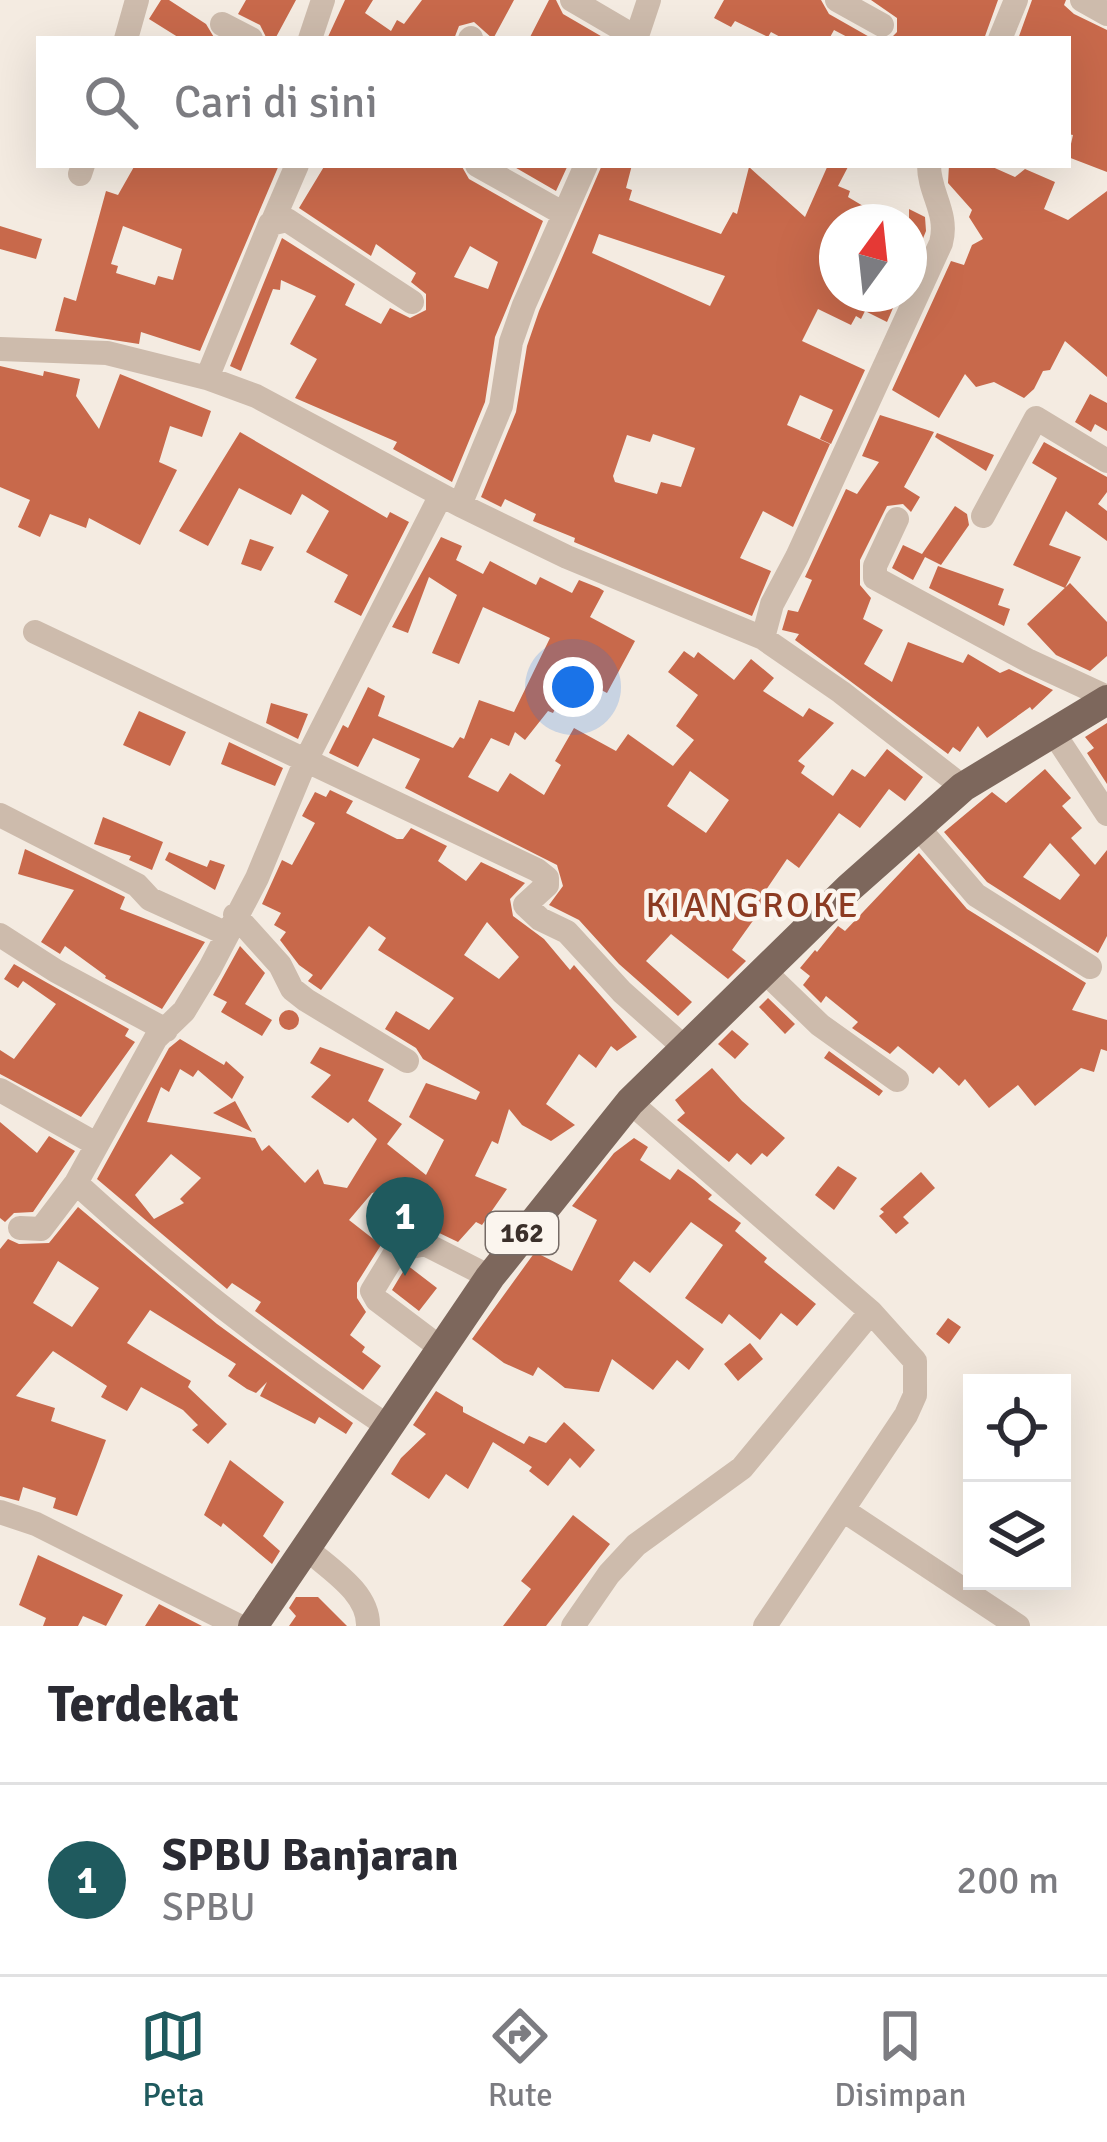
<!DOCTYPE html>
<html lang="id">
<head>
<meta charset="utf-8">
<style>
  :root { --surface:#fff; --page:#f2f2f3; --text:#2b2b33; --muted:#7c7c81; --line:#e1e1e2; --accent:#1f5a5e }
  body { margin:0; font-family:Signika,sans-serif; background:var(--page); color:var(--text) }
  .controls { position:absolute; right:36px; bottom:36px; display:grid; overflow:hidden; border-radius:0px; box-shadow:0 12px 48px #0002 }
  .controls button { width:108px; height:108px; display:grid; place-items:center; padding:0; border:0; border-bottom:3px solid var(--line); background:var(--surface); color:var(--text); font:60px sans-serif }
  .compass { position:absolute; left:819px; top:204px; width:108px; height:108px; border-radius:50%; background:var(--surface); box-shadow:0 12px 48px #0002; rotate:15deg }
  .you { position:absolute; left:573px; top:687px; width:42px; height:42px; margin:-30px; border:9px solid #fff; border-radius:50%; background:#1a73e8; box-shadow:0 0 0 18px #1a73e833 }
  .badge { display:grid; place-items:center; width:78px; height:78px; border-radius:50%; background:var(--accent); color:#fff; font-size:39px; font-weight:700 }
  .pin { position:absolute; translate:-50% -99px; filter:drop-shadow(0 3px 6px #0008) }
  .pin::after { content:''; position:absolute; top:63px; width:42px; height:36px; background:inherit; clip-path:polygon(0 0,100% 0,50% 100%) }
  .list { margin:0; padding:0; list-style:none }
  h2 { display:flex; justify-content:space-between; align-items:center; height:156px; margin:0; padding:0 48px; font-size:51px }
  h2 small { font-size:39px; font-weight:400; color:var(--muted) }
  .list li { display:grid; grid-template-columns:78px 1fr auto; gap:36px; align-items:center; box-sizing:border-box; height:192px; padding:0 48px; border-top:3px solid var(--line) }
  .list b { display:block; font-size:45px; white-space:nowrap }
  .list p { margin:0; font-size:39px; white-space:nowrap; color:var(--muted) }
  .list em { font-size:39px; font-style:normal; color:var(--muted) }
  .icon { flex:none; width:66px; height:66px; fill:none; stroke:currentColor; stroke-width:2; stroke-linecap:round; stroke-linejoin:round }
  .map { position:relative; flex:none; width:1107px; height:1626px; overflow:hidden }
  .search { position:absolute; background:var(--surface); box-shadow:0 12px 48px #0002; left:36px; right:36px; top:36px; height:132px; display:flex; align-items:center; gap:30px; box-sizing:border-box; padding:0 42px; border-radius:0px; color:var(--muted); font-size:45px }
  .sheet { height:348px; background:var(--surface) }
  nav { display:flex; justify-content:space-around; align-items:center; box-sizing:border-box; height:168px; border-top:3px solid var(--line); background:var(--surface); font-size:33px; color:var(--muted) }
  nav a { display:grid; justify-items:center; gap:6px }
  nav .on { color:var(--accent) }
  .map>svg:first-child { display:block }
  .building { fill:#c8694b; fill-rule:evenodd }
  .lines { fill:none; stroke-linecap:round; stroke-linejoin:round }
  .minor { stroke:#cdbbac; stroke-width:24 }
  .major { stroke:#7d675c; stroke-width:30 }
  .labels { text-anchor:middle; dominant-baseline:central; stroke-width:9; stroke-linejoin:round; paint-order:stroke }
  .shield { fill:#fbf5ee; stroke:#756b66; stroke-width:3 }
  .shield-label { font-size:27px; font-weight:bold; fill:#3b302b }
  .quarter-label { font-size:36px; letter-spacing:3px; fill:#8c3b22; stroke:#fbf5ee }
</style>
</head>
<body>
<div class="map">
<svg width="1107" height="1626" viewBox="0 0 1107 1626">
  <rect width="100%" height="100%" fill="#f4ebe1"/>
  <path class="building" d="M 161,0 L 169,0 L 206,24 L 215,39 L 181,39 L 149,19 Z
    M 246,0 L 296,0 L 275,39 L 267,39 L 260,25 L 238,14 Z
    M 345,0 L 373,0 L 365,13 L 391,31 L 397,20 L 404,24 L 422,0 L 514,0 L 493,39 L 474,22 L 459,26 L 454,39 L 327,39 Z
    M 549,0 L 556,0 L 563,14 L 606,39 L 529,39 Z
    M 724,0 L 821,0 L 829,14 L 873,39 L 851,39 L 834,30 L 829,39 L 784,39 L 771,32 L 768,37 L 735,21 L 731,27 L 714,18 Z
    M 871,0 L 998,0 L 984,39 L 890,39 L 897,32 L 897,18 Z
    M 1032,0 L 1066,0 L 1064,5 L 1074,14 L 1107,30 L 1107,172 L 1068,157 L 1073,135 L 1068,134 L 1068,39 L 1018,39 Z
    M 135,165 L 279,165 L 200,351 L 141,332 L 139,344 L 55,331 L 64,297 L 76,301 L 106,191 L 118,195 ZM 123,226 L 182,249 L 173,280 L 158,276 L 155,285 L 116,273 L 118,266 L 111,264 Z
    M 325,165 L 461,165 L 469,179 L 543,221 L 495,337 L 485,402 L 452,482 L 393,449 L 397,442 L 295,398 L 317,359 L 290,344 L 316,296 L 281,280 L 280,290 L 273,289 L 241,371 L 230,366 L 282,238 L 355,284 L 345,305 L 381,324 L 390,308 L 410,318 L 426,310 L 426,294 L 411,282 L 416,273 L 376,244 L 371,256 L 299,208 ZM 470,246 L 498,262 L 488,289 L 454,277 Z
    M 511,165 L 568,165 L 556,191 Z
    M 602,165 L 632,165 L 626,188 L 632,190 L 629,200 L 721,234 L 733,212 L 737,214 L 749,167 L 805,217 L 828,165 L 849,165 L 838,186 L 850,191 L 848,197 L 890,222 L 837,222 L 837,294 L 899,294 L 887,322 L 865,311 L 861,319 L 856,316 L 851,325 L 818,309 L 802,341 L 865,370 L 831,444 L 820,439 L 833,410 L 800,395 L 787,425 L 830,444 L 793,527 L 763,511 L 740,558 L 771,571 L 752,616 L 574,542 L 575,538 L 533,521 L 536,514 L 505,499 L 501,507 L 481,497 L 516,412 L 527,346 L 539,311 ZM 599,234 L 725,276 L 710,306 L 592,253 ZM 653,434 L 695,448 L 681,487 L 661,482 L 657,494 L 615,482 L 613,476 L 627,435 L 650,442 Z
    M 949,165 L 988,165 L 1015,177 L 1025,169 L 1055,182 L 1044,209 L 1068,220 L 1107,191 L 1107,377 L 1065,341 L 1050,370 L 1043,371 L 1034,389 L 1024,398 L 994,382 L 976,387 L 965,374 L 939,418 L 892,390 L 951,261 L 964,265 L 972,245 L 983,239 L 969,217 L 972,210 L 948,183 Z
    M 909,209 L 925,217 L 926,231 L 909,273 Z
    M 0,226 L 42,239 L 36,259 L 0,249 Z
    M 0,366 L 43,376 L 44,371 L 80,379 L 76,396 L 99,429 L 120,374 L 211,411 L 202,437 L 170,426 L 159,462 L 177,470 L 140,545 L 89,518 L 86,528 L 50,514 L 40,537 L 18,527 L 30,500 L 0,487 Z
    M 1090,394 L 1107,403 L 1107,431 L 1095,424 L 1091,432 L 1075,422 Z
    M 880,415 L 934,432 L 904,487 L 920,497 L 911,512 L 903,504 L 887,506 L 860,560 L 860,585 L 871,598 L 863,619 L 883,630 L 864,664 L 892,682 L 908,642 L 963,663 L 968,654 L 1000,673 L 1009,669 L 1053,690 L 1032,710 L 1030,707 L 987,738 L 978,726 L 960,752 L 953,747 L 948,754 L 795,640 L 799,634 L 782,630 L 788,610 L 798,612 L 812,580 L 805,577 L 846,489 L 857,494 L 879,462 L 862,456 Z
    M 240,432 L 387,518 L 390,512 L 409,522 L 361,616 L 334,602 L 348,575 L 306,552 L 329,511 L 302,494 L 291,515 L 239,488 L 208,546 L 179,531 Z
    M 937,433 L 994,455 L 986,471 L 935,437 Z
    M 1044,442 L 1107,477 L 1107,492 L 1098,504 L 1107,511 L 1107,541 L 1066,511 L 1049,545 L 1081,557 L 1065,588 L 1013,565 L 1057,478 L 1032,463 Z
    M 955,506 L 967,514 L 969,525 L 941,565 L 925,557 L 913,580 L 892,568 L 903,545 L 922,554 Z
    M 441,537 L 462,546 L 456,560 L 483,574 L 490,561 L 536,585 L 540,577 L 572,593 L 579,580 L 599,588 L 604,591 L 590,617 L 635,641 L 607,693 L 572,675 L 553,713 L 548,711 L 525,740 L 515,732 L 509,746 L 491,738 L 468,777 L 498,792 L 510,773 L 544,795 L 561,765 L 555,761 L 574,728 L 616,751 L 628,734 L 673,766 L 694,740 L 676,726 L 698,695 L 668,672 L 684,651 L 694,658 L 698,652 L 734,680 L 751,659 L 774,678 L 763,691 L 803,717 L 809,708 L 834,723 L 798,761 L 805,766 L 801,773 L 833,796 L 852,769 L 865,777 L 887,749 L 923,777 L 905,801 L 889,789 L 860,828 L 839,813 L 799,868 L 787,859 L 766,890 L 772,894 L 732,950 L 746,961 L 728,979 L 671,934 L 646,961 L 692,1002 L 678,1016 L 619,964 L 579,920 L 549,905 L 563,886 L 557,865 L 405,788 L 420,759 L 373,738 L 358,767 L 329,753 L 343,725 L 348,728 L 368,687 L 385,696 L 378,716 L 453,748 L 460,737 L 464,739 L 479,700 L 514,712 L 550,638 L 483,607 L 459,664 L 432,653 L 457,595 L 429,577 L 408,633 L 392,627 ZM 690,771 L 729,800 L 706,833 L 667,806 Z
    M 250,539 L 274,547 L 261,571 L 241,564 Z
    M 938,566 L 1004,589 L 998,605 L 1010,609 L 1004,626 L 929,588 Z
    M 1070,583 L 1107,622 L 1107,656 L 1090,671 L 1056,655 L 1027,624 Z
    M 271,703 L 308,714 L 298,739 L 266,723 Z
    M 139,711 L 186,732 L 170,766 L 123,745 Z
    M 1107,723 L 1107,784 L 1087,753 L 1094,748 L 1085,737 Z
    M 229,742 L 283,768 L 275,786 L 221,764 Z
    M 1045,769 L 1071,798 L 1062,806 L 1082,828 L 1071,838 L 1095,865 L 1107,850 L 1107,936 L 1098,953 L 987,882 L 944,832 L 992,792 L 1006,803 ZM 1050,843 L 1080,875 L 1060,900 L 1023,877 Z
    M 330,790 L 353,801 L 346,813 L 397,839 L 403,839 L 411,828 L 447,846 L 438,861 L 466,881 L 481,862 L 525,883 L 510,899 L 513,916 L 544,939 L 570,970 L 574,965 L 637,1037 L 617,1051 L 611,1046 L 596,1068 L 579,1054 L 546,1104 L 575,1125 L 551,1141 L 522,1125 L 509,1109 L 498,1144 L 492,1141 L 475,1176 L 507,1189 L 482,1225 L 476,1222 L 458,1242 L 433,1230 L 432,1222 L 441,1214 L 413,1185 L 403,1199 L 385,1190 L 372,1193 L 349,1220 L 381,1245 L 357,1283 L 357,1298 L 366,1312 L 350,1335 L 365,1347 L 362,1352 L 381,1366 L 363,1390 L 255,1311 L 261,1302 L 232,1283 L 227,1289 L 97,1179 L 169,1048 L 180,1039 L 224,1065 L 226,1061 L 244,1077 L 232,1099 L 198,1070 L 193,1077 L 180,1069 L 169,1092 L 161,1087 L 147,1122 L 255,1138 L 262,1151 L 269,1145 L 305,1183 L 318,1169 L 324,1184 L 347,1188 L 377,1139 L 353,1118 L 348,1123 L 311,1097 L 331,1075 L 310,1063 L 320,1047 L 384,1069 L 368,1101 L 402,1124 L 387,1144 L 426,1175 L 444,1140 L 409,1117 L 426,1083 L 476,1100 L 480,1092 L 423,1059 L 416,1048 L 385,1029 L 396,1011 L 429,1030 L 454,998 L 378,950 L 386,938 L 369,926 L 321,990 L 308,981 L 313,975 L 299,965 L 280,940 L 286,932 L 274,925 L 281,913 L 262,904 L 282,860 L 292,865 L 315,823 L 302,816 L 315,792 L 326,797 ZM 487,922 L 519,957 L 499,979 L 464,955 ZM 171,1154 L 201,1178 L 180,1199 L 184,1203 L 154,1219 L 135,1195 Z
    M 103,817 L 163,842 L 152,870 L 129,860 L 131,856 L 94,844 Z
    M 25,849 L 125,897 L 120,909 L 205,942 L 162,1009 L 105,978 L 106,976 L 65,946 L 60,954 L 41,942 L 74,890 L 18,874 Z
    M 169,852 L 207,867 L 210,860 L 225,865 L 215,890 L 165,860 Z
    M 919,853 L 967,909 L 1086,983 L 1072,1010 L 1107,1020 L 1107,1051 L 1101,1049 L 1094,1072 L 1081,1068 L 1035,1106 L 1018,1085 L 989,1108 L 965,1079 L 959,1086 L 939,1067 L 933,1074 L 898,1046 L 890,1054 L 852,1028 L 858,1022 L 826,996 L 821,1003 L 803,985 L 810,976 L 800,968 L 815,950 L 817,952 L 838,926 L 845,931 Z
    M 240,946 L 265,973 L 245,1004 L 272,1020 L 262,1036 L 221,1012 L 227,1002 L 213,995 Z
    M 14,964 L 129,1029 L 125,1036 L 135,1042 L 81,1117 L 0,1074 L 0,1050 L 14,1059 L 56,1004 L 23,981 L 18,988 L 4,979 Z
    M 768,998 L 795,1024 L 785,1034 L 759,1007 Z
    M279 1020a10 10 0 1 1 20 0a10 10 0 1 1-20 0Z
    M 732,1030 L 749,1044 L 735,1059 L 718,1044 Z
    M 829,1051 L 883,1091 L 879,1096 L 824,1058 Z
    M 712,1068 L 742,1101 L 785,1138 L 767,1157 L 762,1153 L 751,1165 L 737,1153 L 729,1162 L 677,1120 L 685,1113 L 675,1100 Z
    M 235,1101 L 252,1132 L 213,1113 Z
    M 0,1122 L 37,1153 L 49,1136 L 75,1151 L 33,1212 L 14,1213 L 5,1222 L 0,1218 Z
    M 634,1138 L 648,1147 L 640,1160 L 670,1180 L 678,1169 L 694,1180 L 712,1195 L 708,1199 L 741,1223 L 735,1231 L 767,1258 L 764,1262 L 816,1304 L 797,1326 L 781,1313 L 760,1340 L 729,1314 L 722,1324 L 685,1298 L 723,1245 L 691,1222 L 650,1273 L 634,1261 L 619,1281 L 704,1349 L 689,1370 L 677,1360 L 653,1390 L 612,1359 L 599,1392 L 565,1388 L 538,1367 L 533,1376 L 504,1363 L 472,1339 L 535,1252 L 572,1271 L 597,1220 L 572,1206 L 614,1153 Z
    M 838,1166 L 857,1178 L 834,1210 L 815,1195 Z
    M 921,1172 L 935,1188 L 903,1217 L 909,1223 L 896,1234 L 879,1216 L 884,1212 L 880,1209 Z
    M 78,1207 L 217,1324 L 353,1423 L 346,1434 L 319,1417 L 315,1424 L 260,1396 L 267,1382 L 256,1393 L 247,1389 L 228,1376 L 236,1364 L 150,1310 L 127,1343 L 191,1381 L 188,1387 L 227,1424 L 208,1444 L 192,1430 L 198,1425 L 183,1410 L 141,1387 L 127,1411 L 101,1397 L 107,1386 L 53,1351 L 16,1396 L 55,1408 L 51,1421 L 106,1440 L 96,1467 L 77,1516 L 53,1508 L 56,1498 L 23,1487 L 19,1501 L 0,1496 L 0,1249 L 8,1239 L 19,1244 L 49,1243 ZM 58,1261 L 99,1288 L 72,1327 L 33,1303 Z
    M 407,1265 L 437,1288 L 419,1311 L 392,1290 Z
    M 948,1318 L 961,1327 L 949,1344 L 936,1334 Z
    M 750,1343 L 763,1359 L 738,1381 L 724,1364 Z
    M 436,1391 L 463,1407 L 463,1412 L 524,1444 L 529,1436 L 546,1443 L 564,1422 L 595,1450 L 580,1468 L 570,1458 L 548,1486 L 529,1471 L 532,1467 L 493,1442 L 468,1489 L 446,1474 L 429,1499 L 391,1474 L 401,1458 L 426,1434 L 413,1425 Z
    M 230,1460 L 284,1502 L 263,1536 L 280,1551 L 272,1564 L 223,1523 L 221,1527 L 204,1515 Z
    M 573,1515 L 610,1544 L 546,1626 L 503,1626 L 531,1589 L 521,1581 Z
    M 38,1555 L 123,1595 L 106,1626 L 83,1616 L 78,1626 L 43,1626 L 46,1618 L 19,1605 Z
    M 296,1597 L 318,1597 L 347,1626 L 289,1626 L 296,1616 L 289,1608 Z
    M 159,1604 L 202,1626 L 145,1626 Z"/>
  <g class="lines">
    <path class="minor" d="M 572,0 L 637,38
      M 837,0 L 882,25
      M 1082,0 L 1107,14
      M 222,24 L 251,39
      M 126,39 L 137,0
      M 310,39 L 323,0
      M 470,39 L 471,38
      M 636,39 L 649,0
      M 1000,39 L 1016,0
      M 477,165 L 564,214
      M 80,174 L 83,165
      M 272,223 L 297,165
      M 0,349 L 107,353 L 207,378 L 256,396 L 460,505 L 567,557 L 763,638 L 841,692 L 963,787
      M 207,378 L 270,224 L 287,220 L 412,302
      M 460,505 L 501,406 L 511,342 L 524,305 L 586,165
      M 983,516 L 1036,418 L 1107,461
      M 897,519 L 875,566 L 875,578 L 1029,661 L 1107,697
      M 35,632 L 537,870 L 547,878 L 547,885 L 525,905 L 540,919 L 567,932 L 622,992 L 685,1048
      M 763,638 L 772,604 L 797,557 L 941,243 C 949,213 929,194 929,165
      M 1053,732 L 1107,814
      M 0,815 L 137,885 L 150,899 L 227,934
      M 917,826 L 976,895 L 1090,967
      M 235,915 L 280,965 L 292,989 L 306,1000 L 407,1061
      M 0,935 L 56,971 L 166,1030
      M 764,971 L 820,1025 L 897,1080
      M 0,1090 L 96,1144
      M 630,1102 L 871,1312 L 915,1361 L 915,1395 L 906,1415 L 765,1626
      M 76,1183 L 156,1038 L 184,1011 L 210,968 L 257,878 L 306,760 L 441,495
      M 20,1228 L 41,1229 L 76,1183 C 173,1272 279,1354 389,1427
      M 442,1349 L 377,1300 L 372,1291 L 397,1250 L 425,1244 L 490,1277
      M 843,1510 L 1018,1626
      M 0,1512 L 36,1524 L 239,1626
      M 306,1548 C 329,1569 369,1592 368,1626
      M 573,1626 L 609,1574 L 636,1545 L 742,1468 L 871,1312"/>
    <path class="major" d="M 253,1626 L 490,1277 L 630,1102 L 849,888 L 963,787 L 1107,700"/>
  </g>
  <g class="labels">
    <rect class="shield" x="486" y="1212" width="72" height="42" rx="9"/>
    <g class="shield-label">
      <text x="522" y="1233">162</text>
    </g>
    <g class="quarter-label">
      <text x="753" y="905">KIANGROKE</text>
    </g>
  </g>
</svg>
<div class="controls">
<button><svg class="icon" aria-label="locate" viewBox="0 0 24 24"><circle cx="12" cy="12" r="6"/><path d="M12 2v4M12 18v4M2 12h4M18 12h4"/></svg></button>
<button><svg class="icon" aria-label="layers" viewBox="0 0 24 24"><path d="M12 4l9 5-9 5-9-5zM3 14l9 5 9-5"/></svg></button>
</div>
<svg class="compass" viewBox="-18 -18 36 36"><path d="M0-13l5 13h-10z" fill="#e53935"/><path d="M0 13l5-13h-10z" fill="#7c7c81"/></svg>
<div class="you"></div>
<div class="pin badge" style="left:405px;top:1276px">1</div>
<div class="search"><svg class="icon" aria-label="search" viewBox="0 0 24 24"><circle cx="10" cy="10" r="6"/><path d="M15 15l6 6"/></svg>Cari di sini</div>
</div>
<section class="sheet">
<h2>Terdekat<small></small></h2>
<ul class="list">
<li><span class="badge">1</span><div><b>SPBU Banjaran</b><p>SPBU</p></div><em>200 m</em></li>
</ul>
</section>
<nav>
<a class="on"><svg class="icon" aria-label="map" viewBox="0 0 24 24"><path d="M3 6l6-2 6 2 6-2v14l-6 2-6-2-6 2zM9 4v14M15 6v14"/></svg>Peta</a>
<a><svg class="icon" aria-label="directions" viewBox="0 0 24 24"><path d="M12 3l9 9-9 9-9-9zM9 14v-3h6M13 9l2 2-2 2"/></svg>Rute</a>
<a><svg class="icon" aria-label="saved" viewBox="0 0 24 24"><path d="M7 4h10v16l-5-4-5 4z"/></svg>Disimpan</a>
</nav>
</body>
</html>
